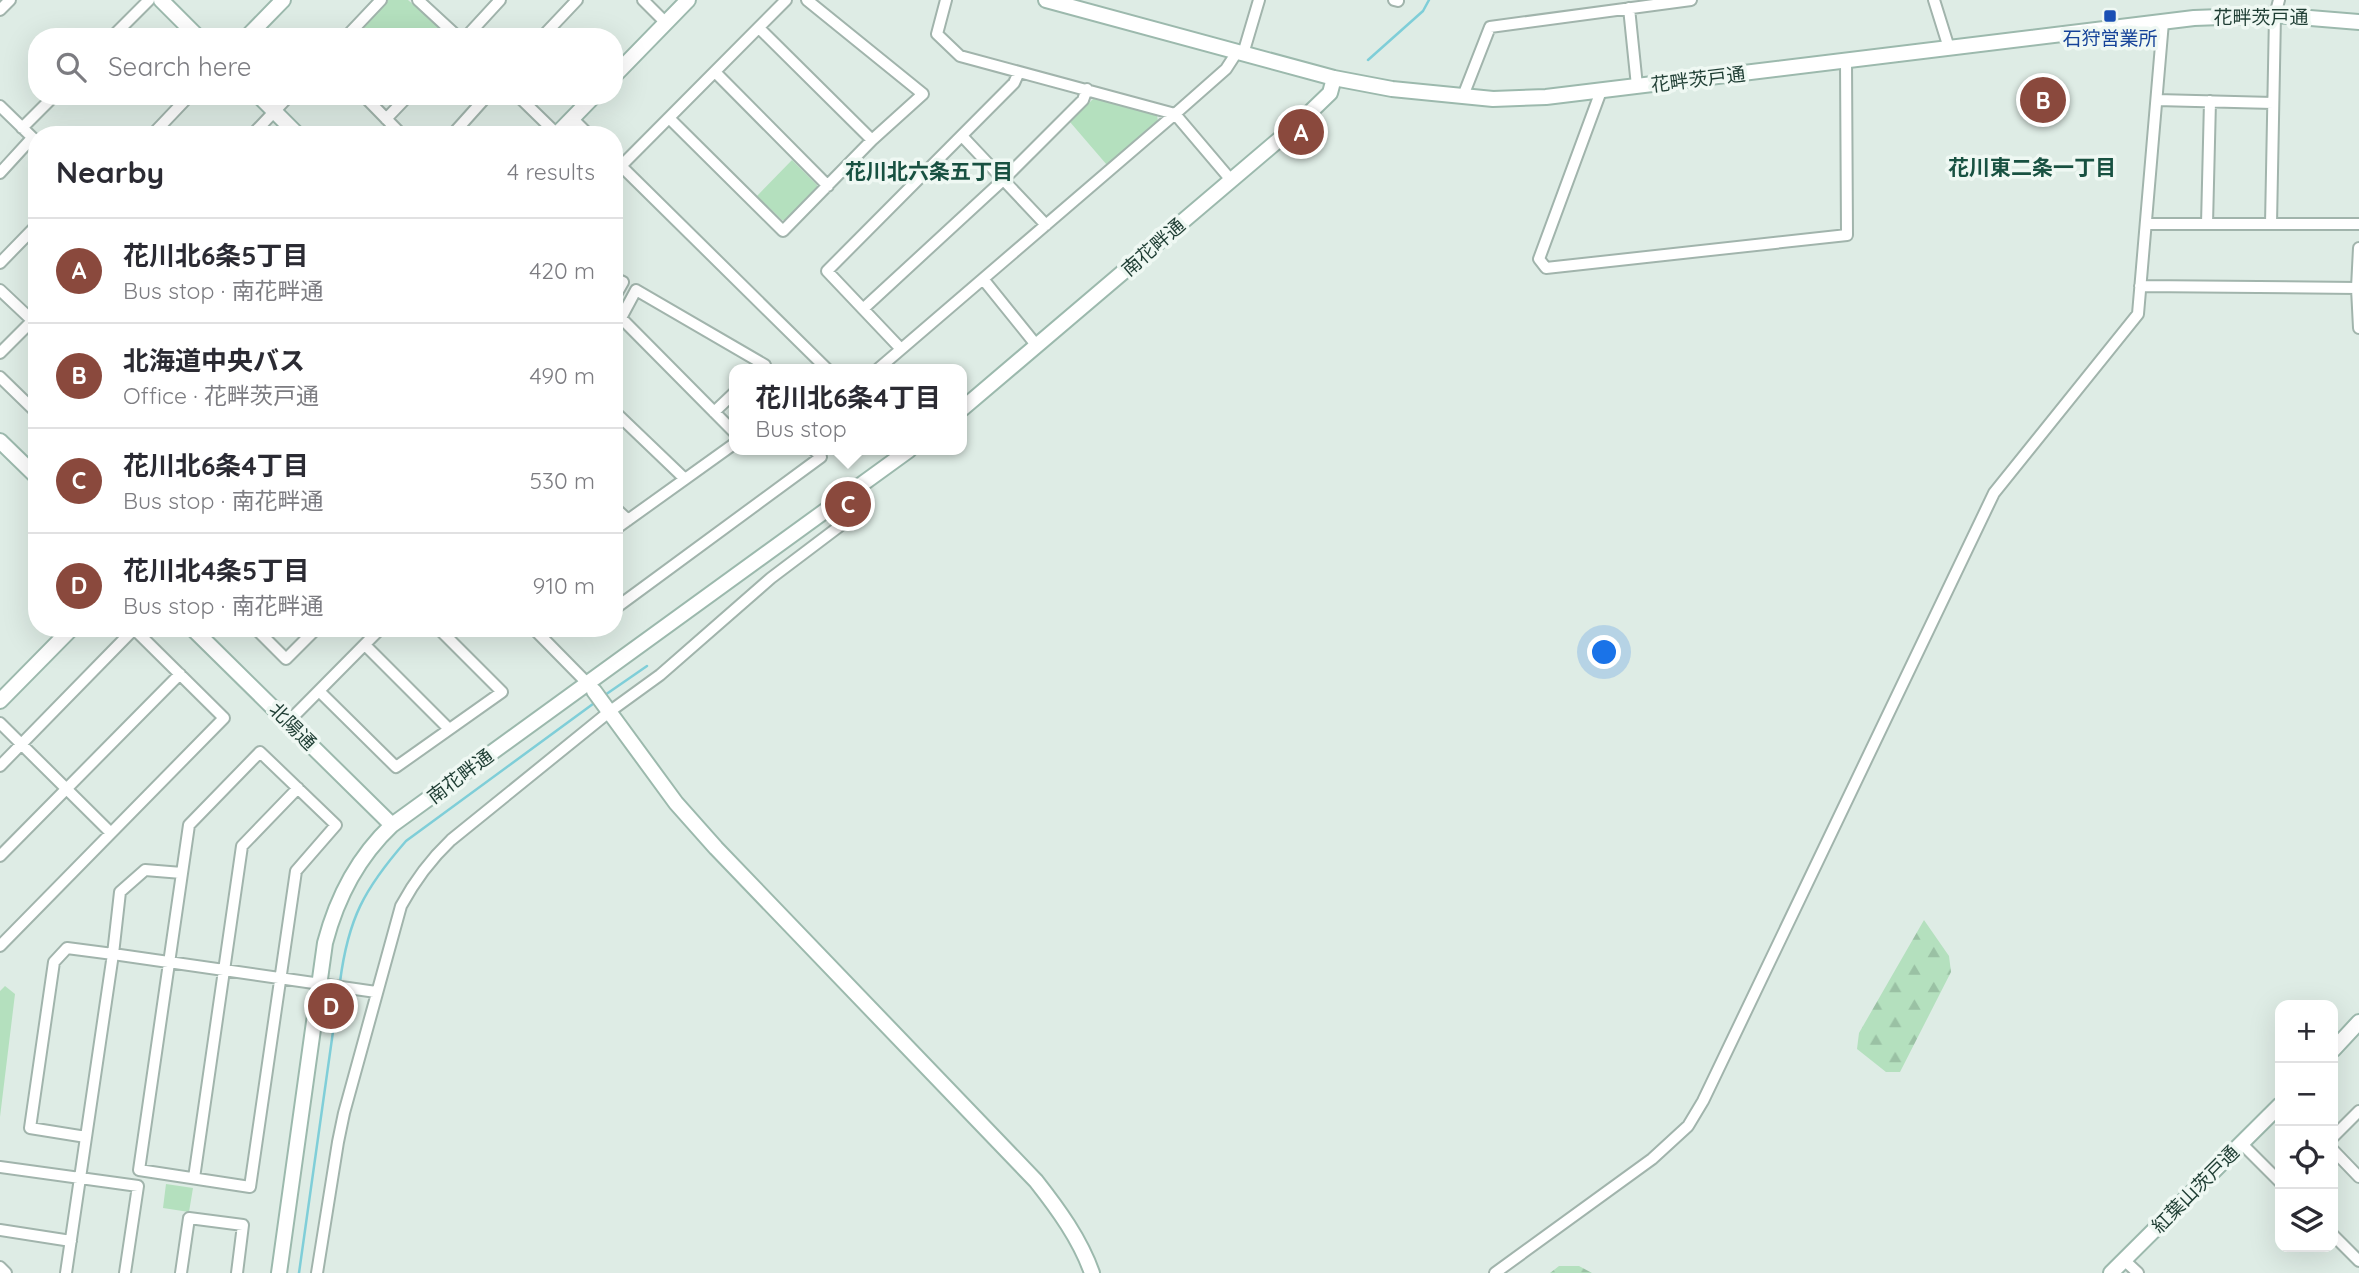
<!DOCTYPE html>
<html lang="en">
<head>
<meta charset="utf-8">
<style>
  :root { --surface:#fff; --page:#f7f7f7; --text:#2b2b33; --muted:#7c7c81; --line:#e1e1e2; --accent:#8a493d }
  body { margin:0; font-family:Quicksand,"Noto Sans JP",sans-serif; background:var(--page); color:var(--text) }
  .controls { position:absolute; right:21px; bottom:21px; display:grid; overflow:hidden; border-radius:14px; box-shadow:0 7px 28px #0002 }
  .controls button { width:63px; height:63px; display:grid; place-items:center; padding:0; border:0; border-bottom:2px solid var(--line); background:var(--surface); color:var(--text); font:35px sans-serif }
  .you { position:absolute; left:1605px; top:653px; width:24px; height:24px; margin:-18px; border:5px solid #fff; border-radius:50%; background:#1a73e8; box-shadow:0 0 0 10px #1a73e833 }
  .badge { display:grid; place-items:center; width:46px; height:46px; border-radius:50%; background:var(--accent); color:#fff; font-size:23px; font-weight:700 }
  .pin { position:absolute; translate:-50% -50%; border:4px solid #fff; box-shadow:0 2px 7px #0006 }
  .popup { position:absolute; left:729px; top:364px; width:238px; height:91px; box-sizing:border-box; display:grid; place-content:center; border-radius:14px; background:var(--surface); filter:drop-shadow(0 2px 5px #0005); font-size:23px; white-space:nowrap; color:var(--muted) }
  .popup b { font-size:26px; color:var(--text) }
  .popup::after { content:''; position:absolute; left:50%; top:100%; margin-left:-14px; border:14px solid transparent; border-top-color:var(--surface) }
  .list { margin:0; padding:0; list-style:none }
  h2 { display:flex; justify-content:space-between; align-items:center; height:91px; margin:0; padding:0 28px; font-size:30px }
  h2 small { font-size:23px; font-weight:400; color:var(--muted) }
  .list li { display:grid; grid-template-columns:46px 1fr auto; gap:21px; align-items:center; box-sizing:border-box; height:105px; padding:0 28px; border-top:2px solid var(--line) }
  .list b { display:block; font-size:26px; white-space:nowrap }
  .list p { margin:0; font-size:23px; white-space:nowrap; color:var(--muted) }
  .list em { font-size:23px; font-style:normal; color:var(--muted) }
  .icon { flex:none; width:38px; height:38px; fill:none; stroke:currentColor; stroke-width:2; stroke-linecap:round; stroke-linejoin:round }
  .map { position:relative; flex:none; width:2359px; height:1273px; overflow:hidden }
  .search { position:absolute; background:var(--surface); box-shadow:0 7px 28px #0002; left:28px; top:28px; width:595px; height:77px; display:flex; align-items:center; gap:18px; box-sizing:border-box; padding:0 24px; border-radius:28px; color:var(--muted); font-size:26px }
  .panel { position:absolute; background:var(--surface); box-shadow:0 7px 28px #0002; left:28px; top:126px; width:595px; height:511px; border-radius:28px }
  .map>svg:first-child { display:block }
  .green { fill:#b4e0be }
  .forest { fill:url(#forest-firs) }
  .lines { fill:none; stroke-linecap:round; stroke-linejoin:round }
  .stream { stroke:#7fced8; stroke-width:2.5 }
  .street-casing { stroke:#a1b4ac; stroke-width:14 }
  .secondary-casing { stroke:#9cb9ad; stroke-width:18 }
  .street { stroke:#fff; stroke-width:10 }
  .secondary { stroke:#fff; stroke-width:14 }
  .transit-dot { fill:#1a4fb4; stroke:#eff8f3; stroke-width:2.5 }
  .labels { text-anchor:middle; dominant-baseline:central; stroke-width:7; stroke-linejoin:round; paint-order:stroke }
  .street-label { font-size:19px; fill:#1e3d33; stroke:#eff8f3 }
  .transit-label { font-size:19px; fill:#164399; stroke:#eff8f3 }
  .neighbourhood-label { font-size:21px; font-weight:bold; fill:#185141; stroke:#eff8f3 }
</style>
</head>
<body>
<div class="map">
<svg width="2359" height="1273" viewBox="0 0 2359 1273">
  <defs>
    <pattern id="forest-firs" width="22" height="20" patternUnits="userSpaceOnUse" patternTransform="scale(1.75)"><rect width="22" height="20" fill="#b4e0be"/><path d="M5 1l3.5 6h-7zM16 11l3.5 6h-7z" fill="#9ac1a4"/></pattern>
  </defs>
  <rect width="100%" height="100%" fill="#deece5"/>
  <path class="green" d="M 387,0 L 408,0 L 451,37 L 366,37 L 359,30 Z
    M 1094,98 L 1157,115 L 1158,122 L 1107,165 L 1070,122 Z
    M 792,160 L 817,185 L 817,189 L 785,220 L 782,220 L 757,196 Z
    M 5,986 L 15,994 L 0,1117 L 0,991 Z
    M 166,1184 L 193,1188 L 189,1212 L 163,1208 Z"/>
  <path class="forest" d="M 1924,920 L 1949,956 L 1951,972 L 1900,1072 L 1886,1072 L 1857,1049 L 1859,1033 Z
    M 1559,1266 L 1579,1266 L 1592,1273 L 1550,1273 Z"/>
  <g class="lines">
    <path class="stream" d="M 1368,60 L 1423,11 L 1429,0
      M 605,695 L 647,666
      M 340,982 C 348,919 364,889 406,841 L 597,701
      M 299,1273 L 339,989"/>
    <defs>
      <path id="street" d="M 418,0 L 458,37
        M 643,0 L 666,23
        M 946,0 L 937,34 L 960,56 L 1175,114 L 1231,180
        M 1394,0 L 1398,1
        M 1934,0 L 1949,48
        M 1629,8 L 1637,86
        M 0,10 L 10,0
        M 759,28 L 872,140
        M 112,37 L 149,0
        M 346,37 L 381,0
        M 466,37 L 500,0
        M 542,37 L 577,0
        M 1243,54 L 1259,0
        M 715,72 L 828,186
        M 1601,91 L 1539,259 L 1546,268 L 1847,235 L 1846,62
        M 364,96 L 402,135
        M 518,96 L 557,134
        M 1463,96 L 1490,27 L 1691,0
        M 2157,100 L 2273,103
        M 0,106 L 37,142
        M 572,118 L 589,135
        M 669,118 L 783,231 L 872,140 L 923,94 L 807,0
        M 386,119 L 408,96
        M 22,128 L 54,96
        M 152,135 L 189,96
        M 252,135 L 289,96
        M 452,135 L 487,96
        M 962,136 L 1046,225
        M 614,159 L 827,369
        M 621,166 L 786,0
        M 0,173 L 32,138
        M 2146,224 L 2359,224
        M 2207,224 L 2210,101
        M 2271,224 L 2275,15 L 2279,0
        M 2359,248 L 2357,288 L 2359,328
        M 0,263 L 37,225
        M 614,278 L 623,282 L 614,298
        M 983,279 L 1037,346
        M 2140,286 L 2357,288
        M 0,290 L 36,324
        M 863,309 L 1003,180 L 1083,100 L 1087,89
        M 901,349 L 827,271 L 1014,83 L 1019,72
        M 0,353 L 37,316
        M 878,369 L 1175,114 L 1226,69 L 1237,52
        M 0,377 L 37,413
        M 614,411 L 685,479
        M 714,412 L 734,393
        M 734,432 L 621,318 L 636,290 L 765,365 L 760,369
        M 614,507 L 628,520
        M 614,530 L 734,444
        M 614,603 L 617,607 L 821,457 L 814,450
        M 255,628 L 286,659 L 317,628
        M 533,628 L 592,688
        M 365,645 L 449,729
        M 319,691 L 396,767 L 502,692 L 438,628
        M 289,721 L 381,628
        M 0,723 L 111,833
        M 260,752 L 336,825 L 296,871 L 250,1187 L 139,1170 L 189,825 Z
        M 0,766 L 134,629 L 224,718 L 0,946
        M 0,856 L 180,674
        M 86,1137 L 30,1128 L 54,962 L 67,948 L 113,954 L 120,892 L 145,870 L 182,873
        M 2333,1137 L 2359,1111
        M 2241,1143 L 2280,1182
        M 2333,1150 L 2359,1177
        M 0,1167 L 138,1186 L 125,1273
        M 194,1178 L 242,846 L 298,788
        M 0,1230 L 71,1241
        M 2333,1235 L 2359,1261
        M 2124,1260 L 2138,1273
        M 0,1267 L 6,1273
        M 66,1273 L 113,954 L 376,992
        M 181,1273 L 189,1218 L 243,1225 L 237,1273
        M 317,1273 L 338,1142 L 344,1113 L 401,906 C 415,880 430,860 451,840 L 609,712 L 660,675 L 771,578 L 865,507 L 853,490
        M 1495,1273 L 1652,1159 L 1688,1126 L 1703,1101 L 1994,493 L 2138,314 L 2163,22"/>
      <path id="secondary" d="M 161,0 L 198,37
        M 1046,0 L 1334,78 L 1392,89 L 1493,99 L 1546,97 L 2194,18 L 2275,15 L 2359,22
        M 247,37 L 283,0
        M 614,76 L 688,0
        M 259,96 L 298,135
        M 556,135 L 594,96
        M 962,409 L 1302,120 L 1330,93 L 1334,78
        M 0,441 L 37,477
        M 192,628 L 392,825
        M 594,691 L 676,803 L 716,848 L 1036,1181 C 1058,1209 1080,1239 1092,1273
        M 0,701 L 72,628
        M 2333,1050 L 2359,1022
        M 279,1273 L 325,943 C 337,897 357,858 392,825 L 909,450
        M 2111,1273 L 2280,1105"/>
    </defs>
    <use href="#street" class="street-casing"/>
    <use href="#secondary" class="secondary-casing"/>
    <use href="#street" class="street"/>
    <use href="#secondary" class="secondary"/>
  </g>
  <rect class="transit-dot" x="2103" y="9" width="14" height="14" rx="3.5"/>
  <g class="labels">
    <g class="street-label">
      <text x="2261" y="17">花畔茨戸通</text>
      <text transform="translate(1698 79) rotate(-7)">花畔茨戸通</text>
      <text transform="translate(1153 247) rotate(-41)">南花畔通</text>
      <text transform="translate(293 726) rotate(45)">北陽通</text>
      <text transform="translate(460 776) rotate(-37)">南花畔通</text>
      <text transform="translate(2195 1189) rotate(-45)">紅葉山茨戸通</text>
    </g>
    <g class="transit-label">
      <text x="2110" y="38">石狩営業所</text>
    </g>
    <g class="neighbourhood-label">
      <text x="2032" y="167">花川東二条一丁目</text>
      <text x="929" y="171">花川北六条五丁目</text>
    </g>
  </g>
</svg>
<div class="controls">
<button>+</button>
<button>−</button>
<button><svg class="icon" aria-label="locate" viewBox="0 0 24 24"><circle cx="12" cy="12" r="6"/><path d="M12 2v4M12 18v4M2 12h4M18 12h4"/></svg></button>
<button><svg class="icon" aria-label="layers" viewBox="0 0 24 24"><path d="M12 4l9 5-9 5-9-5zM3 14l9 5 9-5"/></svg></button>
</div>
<div class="you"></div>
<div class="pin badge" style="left:1301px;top:132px">A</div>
<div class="pin badge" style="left:2043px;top:100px">B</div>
<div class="pin badge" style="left:848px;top:504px">C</div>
<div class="popup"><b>花川北6条4丁目</b>Bus stop</div>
<div class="pin badge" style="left:331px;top:1006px">D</div>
<div class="search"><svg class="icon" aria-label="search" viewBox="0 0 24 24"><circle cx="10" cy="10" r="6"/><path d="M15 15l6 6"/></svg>Search here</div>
<section class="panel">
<h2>Nearby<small>4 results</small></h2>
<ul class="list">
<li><span class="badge">A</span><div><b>花川北6条5丁目</b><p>Bus stop · 南花畔通</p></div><em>420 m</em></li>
<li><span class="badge">B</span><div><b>北海道中央バス</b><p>Office · 花畔茨戸通</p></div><em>490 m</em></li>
<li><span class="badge">C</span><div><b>花川北6条4丁目</b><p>Bus stop · 南花畔通</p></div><em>530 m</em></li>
<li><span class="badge">D</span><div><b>花川北4条5丁目</b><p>Bus stop · 南花畔通</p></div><em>910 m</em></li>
</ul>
</section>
</div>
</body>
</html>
